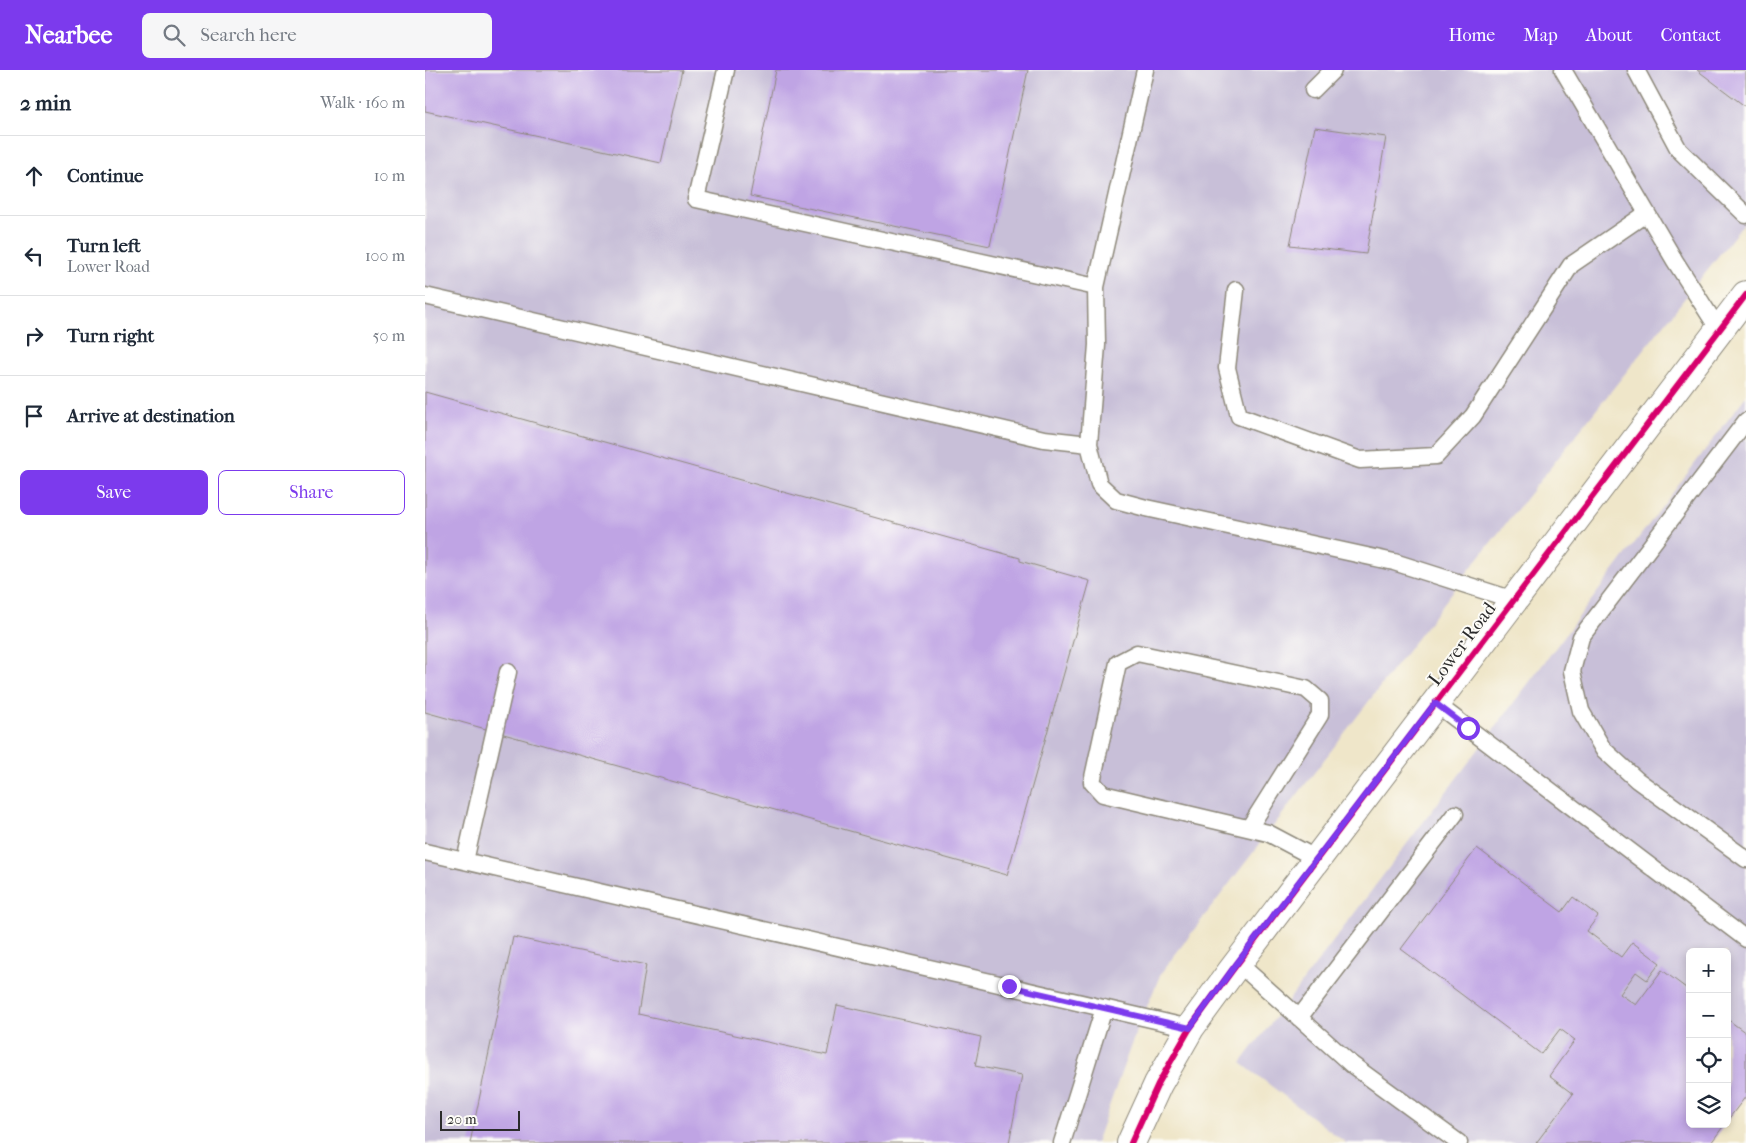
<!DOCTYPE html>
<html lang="en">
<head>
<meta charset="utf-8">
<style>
  :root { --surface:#fff; --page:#f6f6f7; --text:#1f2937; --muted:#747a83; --line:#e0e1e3; --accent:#7c3aed }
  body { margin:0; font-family:"IM FELL French Canon",serif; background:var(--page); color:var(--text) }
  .controls { position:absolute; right:15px; bottom:15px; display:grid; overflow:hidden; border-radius:8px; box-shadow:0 2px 8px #0003 }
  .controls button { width:45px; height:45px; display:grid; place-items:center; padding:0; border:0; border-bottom:1px solid var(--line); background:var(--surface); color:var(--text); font:25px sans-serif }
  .scale { position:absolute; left:15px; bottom:12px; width:80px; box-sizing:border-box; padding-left:5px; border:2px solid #2b2b2b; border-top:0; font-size:14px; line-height:18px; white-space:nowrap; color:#2b2b2b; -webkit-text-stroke:4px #fdfcf7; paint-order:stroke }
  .stop { position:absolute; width:15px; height:15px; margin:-11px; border:4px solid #7c3aed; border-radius:50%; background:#fff }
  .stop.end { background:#7c3aed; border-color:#fff; box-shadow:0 1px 5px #0008 }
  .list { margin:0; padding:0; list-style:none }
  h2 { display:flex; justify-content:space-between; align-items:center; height:65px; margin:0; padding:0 20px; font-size:21px }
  h2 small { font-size:16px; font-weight:400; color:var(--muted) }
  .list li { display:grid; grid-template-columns:32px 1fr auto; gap:15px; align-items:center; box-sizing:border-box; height:80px; padding:0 20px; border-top:1px solid var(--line) }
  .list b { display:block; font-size:19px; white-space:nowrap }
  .list p { margin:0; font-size:16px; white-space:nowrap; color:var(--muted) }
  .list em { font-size:16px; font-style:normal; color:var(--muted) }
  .actions { display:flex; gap:10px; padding:15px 20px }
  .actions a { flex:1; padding:11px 0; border:1px solid var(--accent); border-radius:8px; text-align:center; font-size:18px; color:var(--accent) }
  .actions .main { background:var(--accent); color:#fff }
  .icon { flex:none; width:28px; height:28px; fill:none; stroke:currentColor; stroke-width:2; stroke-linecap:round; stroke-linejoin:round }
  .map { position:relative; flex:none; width:1321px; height:1073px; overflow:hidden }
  header { display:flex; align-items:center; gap:30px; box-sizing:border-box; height:70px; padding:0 25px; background:var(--accent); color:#fff }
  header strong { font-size:24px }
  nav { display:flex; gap:28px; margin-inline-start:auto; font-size:18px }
  .search { width:350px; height:45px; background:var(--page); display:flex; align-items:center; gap:12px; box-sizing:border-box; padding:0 18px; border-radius:8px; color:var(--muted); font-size:19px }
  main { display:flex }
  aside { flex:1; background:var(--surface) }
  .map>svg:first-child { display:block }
  .industrial { fill:#c8bfd8 }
  .building { fill:#bfa4e4 }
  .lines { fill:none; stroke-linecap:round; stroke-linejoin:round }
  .lane-casing { stroke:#8d887a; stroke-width:19 }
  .street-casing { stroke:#8d887a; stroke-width:30 }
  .lane { stroke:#fff; stroke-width:16 }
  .street { stroke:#fff; stroke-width:28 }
  .cycleway-casing { stroke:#fdfcf7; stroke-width:9 }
  .cycleway { stroke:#d6006c; stroke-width:6 }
  .route { stroke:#7c3aed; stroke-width:6 }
  .labels { text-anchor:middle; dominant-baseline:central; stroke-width:4; stroke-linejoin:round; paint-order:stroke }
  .street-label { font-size:19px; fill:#2b2b2b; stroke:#fdfcf7 }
</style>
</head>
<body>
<header>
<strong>Nearbee</strong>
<div class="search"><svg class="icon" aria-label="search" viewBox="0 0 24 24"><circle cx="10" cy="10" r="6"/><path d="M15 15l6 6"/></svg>Search here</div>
<nav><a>Home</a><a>Map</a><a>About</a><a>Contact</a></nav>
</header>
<main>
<aside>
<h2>2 min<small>Walk · 160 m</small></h2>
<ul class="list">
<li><svg class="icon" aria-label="ahead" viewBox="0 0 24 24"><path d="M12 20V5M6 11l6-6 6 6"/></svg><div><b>Continue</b></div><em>10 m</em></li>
<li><svg class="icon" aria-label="left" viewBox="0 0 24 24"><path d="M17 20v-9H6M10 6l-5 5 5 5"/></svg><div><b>Turn left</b><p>Lower Road</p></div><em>100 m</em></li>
<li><svg class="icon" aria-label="right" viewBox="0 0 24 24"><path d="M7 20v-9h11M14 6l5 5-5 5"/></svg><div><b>Turn right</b></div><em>50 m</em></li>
<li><svg class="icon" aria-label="arrive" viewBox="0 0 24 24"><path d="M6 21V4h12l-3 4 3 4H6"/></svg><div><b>Arrive at destination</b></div></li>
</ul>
<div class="actions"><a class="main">Save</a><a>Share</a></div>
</aside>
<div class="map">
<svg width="1321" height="1073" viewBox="0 0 1321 1073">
  <rect width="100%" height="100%" fill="#fdfcf7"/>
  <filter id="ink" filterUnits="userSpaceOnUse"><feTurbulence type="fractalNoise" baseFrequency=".02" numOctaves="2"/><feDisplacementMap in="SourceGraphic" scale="10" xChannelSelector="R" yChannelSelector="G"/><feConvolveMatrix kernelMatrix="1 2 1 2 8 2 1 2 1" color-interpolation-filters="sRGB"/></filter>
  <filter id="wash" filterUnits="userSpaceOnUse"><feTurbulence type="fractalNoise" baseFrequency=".0096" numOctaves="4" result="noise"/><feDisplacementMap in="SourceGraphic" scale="20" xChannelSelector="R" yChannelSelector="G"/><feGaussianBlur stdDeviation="1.12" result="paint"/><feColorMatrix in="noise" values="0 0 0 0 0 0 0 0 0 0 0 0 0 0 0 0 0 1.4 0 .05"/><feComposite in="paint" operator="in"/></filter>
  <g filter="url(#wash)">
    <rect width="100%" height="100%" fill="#efe6c9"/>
    <path class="industrial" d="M 0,0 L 1321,0 L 1321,151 L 1048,495 L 736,903 L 706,975 L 671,1073 L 0,1073 Z
      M 1321,326 L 1321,967 L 1302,969 L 1302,882 L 1265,882 L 1265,974 L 1195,1073 L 921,1073 L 816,993 Z"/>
    <g id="blocks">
      <path class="building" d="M 0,0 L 257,0 L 236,93 L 0,41 Z
        M 351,0 L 603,0 L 565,176 L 325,126 Z
        M 1272,0 L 1321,0 L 1321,37 Z
        M 890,57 L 961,67 L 941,184 L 865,175 Z
        M 0,322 L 595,488 L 595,491 L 665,511 L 582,805 L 0,642 Z
        M 1052,778 L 1137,842 L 1148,827 L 1173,846 L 1162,861 L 1196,887 L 1207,872 L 1235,893 L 1222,910 L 1211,902 L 1195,924 L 1211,935 L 1237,900 L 1265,921 L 1265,1054 L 1300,1054 L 1286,1073 L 1111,1073 L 1148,1024 L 1124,1006 L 1150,970 L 1135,959 L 1116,984 L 976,879 Z
        M 88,867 L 221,895 L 213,944 L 402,985 L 412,935 L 556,967 L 550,996 L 597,1005 L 584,1073 L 45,1073 Z
        M 1302,949 L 1321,963 L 1321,1026 L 1302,1051 Z"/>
    </g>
  </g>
  <g filter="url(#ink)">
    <use href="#blocks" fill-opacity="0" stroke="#8d887a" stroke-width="1"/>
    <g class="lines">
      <defs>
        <path id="lane" d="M 301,0 L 271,129 L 671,217 L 720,0
          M 1138,0 L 1250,191 L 1294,260
          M 1211,0 L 1254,80 L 1321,145
          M 888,20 L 908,0
          M 671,217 L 672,275 L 664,374 L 674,414 L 691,430 L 721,438 L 969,492 L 1089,530
          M 811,220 L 802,298 L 814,346 L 935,390 L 1011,386 L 1048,346 L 1146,195 L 1222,143
          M 0,226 L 619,369 L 664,374
          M 1321,351 L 1156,567 L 1147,601 L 1156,641 L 1178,679 L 1212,710 L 1321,789
          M 1010,633 L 1321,869
          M 824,758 L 895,645 L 895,631 L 881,619 L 712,583 L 693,593 L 667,712 L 678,724 L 843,763 L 892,789
          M 0,782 L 765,958
          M 40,791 L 83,602
          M 813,893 L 926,994 L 1034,1073
          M 874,948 L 1030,744
          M 637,1073 L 679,938"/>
        <path id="street" d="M 706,1073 L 733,1014 L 765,958 L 806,902 L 1321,225"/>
      </defs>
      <use href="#lane" class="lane-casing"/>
      <use href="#street" class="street-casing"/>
      <use href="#lane" class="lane"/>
      <use href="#street" class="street"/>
      <defs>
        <path id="cycleway" d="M 706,1073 L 733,1014 L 765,958 L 806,902 L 1321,225"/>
      </defs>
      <use href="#cycleway" class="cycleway-casing"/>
      <use href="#cycleway" class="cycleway"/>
    </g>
  </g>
  <g class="lines" filter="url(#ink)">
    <path class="route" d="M 584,916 L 765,958 L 812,893 L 1010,633 L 1043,658"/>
  </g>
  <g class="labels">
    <g class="street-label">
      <text transform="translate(1037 574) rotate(-53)">Lower Road</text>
    </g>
  </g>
</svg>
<div class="controls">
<button>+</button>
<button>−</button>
<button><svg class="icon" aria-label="locate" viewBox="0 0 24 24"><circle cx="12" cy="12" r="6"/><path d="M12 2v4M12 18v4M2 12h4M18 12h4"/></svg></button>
<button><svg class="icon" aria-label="layers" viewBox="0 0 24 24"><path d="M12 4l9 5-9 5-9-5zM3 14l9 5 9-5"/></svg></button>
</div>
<div class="scale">20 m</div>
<div class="stop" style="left:1043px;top:658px"></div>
<div class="stop end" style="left:584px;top:916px"></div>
</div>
</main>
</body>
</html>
